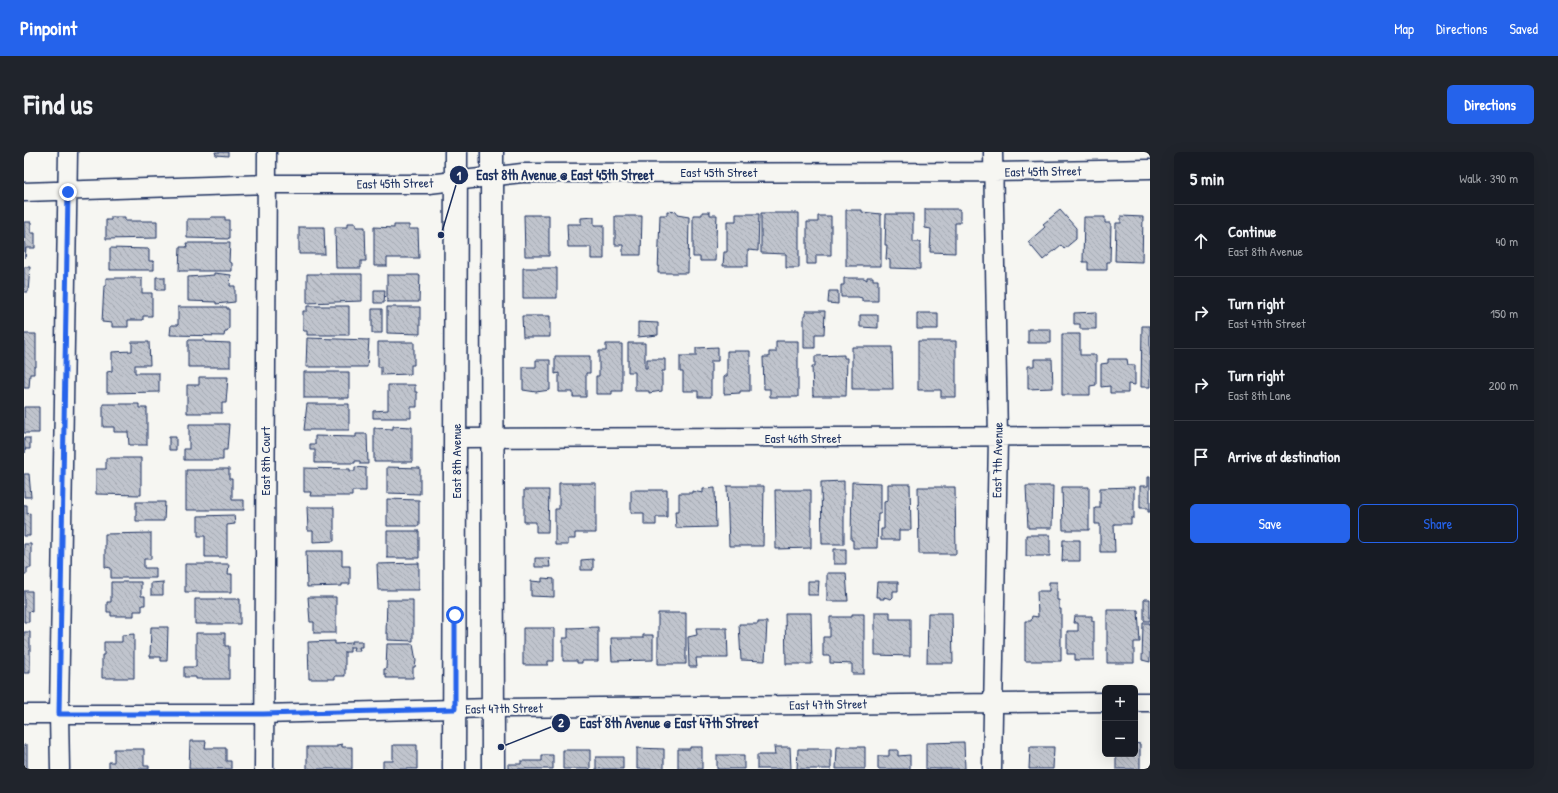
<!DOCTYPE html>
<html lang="en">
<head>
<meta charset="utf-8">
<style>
  :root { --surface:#171b24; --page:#20242c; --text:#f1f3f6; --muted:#9ea1a6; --line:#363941; --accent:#2563eb }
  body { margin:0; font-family:"Patrick Hand",sans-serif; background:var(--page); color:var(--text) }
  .controls { position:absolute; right:12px; bottom:12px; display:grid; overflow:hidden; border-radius:6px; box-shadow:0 4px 16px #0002 }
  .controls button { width:36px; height:36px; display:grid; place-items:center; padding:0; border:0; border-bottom:1px solid var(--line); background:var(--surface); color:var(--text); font:20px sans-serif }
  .stop { position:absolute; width:12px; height:12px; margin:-9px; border:3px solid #2563eb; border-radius:50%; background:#fff }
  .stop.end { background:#2563eb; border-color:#fff; box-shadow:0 1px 4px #0008 }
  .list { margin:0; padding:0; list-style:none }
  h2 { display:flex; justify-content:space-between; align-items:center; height:52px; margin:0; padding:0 16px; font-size:17px }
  h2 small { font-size:13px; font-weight:400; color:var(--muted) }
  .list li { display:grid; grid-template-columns:26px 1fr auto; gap:12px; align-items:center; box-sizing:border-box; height:72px; padding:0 16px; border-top:1px solid var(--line) }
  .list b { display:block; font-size:15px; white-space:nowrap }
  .list p { margin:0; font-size:13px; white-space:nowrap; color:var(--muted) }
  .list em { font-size:13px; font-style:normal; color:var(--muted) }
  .actions { display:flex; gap:8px; padding:12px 16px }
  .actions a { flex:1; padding:9px 0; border:1px solid var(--accent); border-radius:6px; text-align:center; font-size:14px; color:var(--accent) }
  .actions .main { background:var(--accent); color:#fff }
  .icon { flex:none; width:22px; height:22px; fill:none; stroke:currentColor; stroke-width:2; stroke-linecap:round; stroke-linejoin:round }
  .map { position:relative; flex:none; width:1126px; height:617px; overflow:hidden; border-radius:6px }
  header { display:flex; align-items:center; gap:24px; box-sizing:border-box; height:56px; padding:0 20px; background:var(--accent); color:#fff }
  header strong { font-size:19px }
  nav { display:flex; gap:22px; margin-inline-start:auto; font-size:14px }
  .intro { display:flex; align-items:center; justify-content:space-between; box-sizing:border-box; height:96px; padding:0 24px }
  h1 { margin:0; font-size:28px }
  .button { padding:10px 18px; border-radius:6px; background:var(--accent); color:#fff; font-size:14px; font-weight:700 }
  main { display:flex; gap:24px; padding:0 24px }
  aside { flex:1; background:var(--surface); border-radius:6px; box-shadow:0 4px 16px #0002 }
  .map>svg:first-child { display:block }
  .building { fill:url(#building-back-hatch); stroke:#1b2f5e }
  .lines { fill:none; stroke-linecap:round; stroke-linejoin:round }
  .minor-casing { stroke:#1b2f5e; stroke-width:21 }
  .major-casing { stroke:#1b2f5e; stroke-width:25 }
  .minor { stroke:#f6f6f2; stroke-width:18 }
  .major { stroke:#f6f6f2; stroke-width:22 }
  .route { stroke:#2563eb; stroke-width:5 }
  .labels { text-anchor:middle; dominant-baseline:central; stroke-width:4; stroke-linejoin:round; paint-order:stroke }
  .street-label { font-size:13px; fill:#1b2f5e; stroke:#f6f6f2 }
  .leader { fill:none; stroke:#1b2f5e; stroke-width:1.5 }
  .callout-dot { fill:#1b2f5e; stroke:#f6f6f2; stroke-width:1.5 }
  .mark-label { font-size:12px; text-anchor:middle; font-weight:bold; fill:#fff }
  .callout-label { font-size:14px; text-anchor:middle; font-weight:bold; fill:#1b2f5e; stroke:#f6f6f2; stroke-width:4; stroke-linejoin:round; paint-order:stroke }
</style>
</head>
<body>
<header>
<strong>Pinpoint</strong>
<nav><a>Map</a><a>Directions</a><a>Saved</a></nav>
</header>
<div class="intro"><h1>Find us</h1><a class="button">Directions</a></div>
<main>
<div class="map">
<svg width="1126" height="617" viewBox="0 0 1126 617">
  <defs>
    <pattern id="building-back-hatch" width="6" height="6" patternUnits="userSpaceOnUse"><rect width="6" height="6" fill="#c0c4cd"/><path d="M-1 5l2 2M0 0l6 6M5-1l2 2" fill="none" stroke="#a4a9b2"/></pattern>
  </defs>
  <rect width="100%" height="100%" fill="#f6f6f2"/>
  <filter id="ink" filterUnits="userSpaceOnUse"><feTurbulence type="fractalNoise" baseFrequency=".025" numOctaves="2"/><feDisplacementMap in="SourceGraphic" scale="8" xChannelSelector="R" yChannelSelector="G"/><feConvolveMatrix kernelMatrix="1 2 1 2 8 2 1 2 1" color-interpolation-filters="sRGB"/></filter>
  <g filter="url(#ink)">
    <path class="building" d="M 191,0 L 204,0 L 204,4 L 192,3 Z
      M 901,57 L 936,57 L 936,71 L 931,71 L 931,101 L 906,100 L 907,77 L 901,76 Z
      M 822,58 L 838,58 L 838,60 L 857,62 L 857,114 L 822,114 Z
      M 1036,58 L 1052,76 L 1052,87 L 1040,97 L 1037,93 L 1019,108 L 1004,90 L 1021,75 L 1019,72 Z
      M 643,59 L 653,60 L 653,63 L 665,65 L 664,121 L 634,121 L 636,63 L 643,63 Z
      M 678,60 L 686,60 L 686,63 L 693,63 L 691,109 L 676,109 L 676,105 L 669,105 L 669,63 L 678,63 Z
      M 737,61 L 775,61 L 775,116 L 762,116 L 762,102 L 737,101 Z
      M 712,62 L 735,62 L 734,99 L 724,98 L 724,114 L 699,114 L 700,100 L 703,100 L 703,69 L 712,69 Z
      M 862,62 L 889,62 L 889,90 L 896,90 L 896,117 L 866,116 L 866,108 L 862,107 L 863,93 L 861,93 Z
      M 500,63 L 525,63 L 525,104 L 501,104 Z
      M 591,64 L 618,64 L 617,103 L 599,103 L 599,93 L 591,93 Z
      M 794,64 L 807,64 L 807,103 L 792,103 L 792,112 L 783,112 L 783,70 L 794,70 Z
      M 1097,64 L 1119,65 L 1118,110 L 1091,109 L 1092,71 L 1097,71 Z
      M 87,65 L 101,65 L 101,69 L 133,69 L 133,86 L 82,87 L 82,68 L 87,68 Z
      M 187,65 L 201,65 L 201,68 L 205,68 L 205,87 L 163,86 L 163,67 L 186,67 Z
      M 570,65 L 570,73 L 580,73 L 580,107 L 567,107 L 567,95 L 544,95 L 543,72 L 557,72 L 557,66 Z
      M 1060,65 L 1081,65 L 1081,71 L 1087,71 L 1086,110 L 1083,110 L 1083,118 L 1064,118 L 1064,110 L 1059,110 Z
      M 0,70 L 7,70 L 7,81 L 11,81 L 11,96 L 2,96 L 1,106 Z
      M 323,71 L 332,71 L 332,75 L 341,75 L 342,109 L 337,109 L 337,116 L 312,116 L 311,75 L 323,75 Z
      M 370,73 L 385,73 L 385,77 L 394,77 L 395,106 L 363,106 L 363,114 L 350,114 L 350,75 L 370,76 Z
      M 275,75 L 300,75 L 301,102 L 275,102 Z
      M 162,91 L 206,91 L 205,110 L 208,111 L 208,119 L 155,119 L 156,95 L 163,95 Z
      M 86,96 L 125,97 L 125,109 L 130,109 L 130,118 L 86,118 Z
      M 0,115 L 6,115 L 4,140 L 0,140 Z
      M 499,116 L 533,116 L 533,146 L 499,146 Z
      M 190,121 L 207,123 L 206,134 L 211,134 L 211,150 L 192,152 L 192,150 L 164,149 L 164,125 L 190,123 Z
      M 283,122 L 338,122 L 338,149 L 283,151 Z
      M 363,123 L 396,123 L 395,150 L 363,150 Z
      M 132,125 L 141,125 L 141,138 L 132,138 Z
      M 843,125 L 849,125 L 849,128 L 854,128 L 854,149 L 838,149 L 838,146 L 834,145 L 817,145 L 817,133 L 820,133 L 820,126 L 840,126 L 843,128 Z
      M 82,126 L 118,126 L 118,141 L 128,141 L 128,164 L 119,164 L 119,168 L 104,168 L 104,175 L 88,175 L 88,171 L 78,170 L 80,134 L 82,134 Z
      M 350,138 L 361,138 L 360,151 L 350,151 Z
      M 805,139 L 814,139 L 814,152 L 804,151 Z
      M 283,154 L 325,154 L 325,183 L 283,183 L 283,179 L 279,179 L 279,159 L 283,159 Z
      M 154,155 L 203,155 L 203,157 L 205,157 L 205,176 L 203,179 L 201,179 L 200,184 L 146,183 L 147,173 L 154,173 Z
      M 363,155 L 396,155 L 396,182 L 363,181 Z
      M 348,157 L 358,157 L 358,181 L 348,181 Z
      M 782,159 L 801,159 L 800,182 L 791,182 L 791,196 L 780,196 L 780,163 L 782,163 Z
      M 1072,160 L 1072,177 L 1056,177 L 1056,172 L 1050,172 L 1050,161 Z
      M 893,161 L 914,161 L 914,177 L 893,177 Z
      M 836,163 L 854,163 L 854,176 L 836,175 Z
      M 498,164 L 526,164 L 526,185 L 499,185 Z
      M 614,170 L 634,171 L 634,183 L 614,185 Z
      M 1118,174 L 1126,174 L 1126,235 L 1117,235 Z
      M 1004,177 L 1027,177 L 1027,191 L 1004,191 Z
      M 0,182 L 12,182 L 12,215 L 10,215 L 10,222 L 6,222 L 5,236 L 0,236 Z
      M 1038,182 L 1056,182 L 1056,203 L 1072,203 L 1072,233 L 1066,234 L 1066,243 L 1038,243 Z
      M 283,186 L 345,188 L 343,215 L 282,215 Z
      M 164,188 L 181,188 L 181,190 L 206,191 L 206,215 L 164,215 Z
      M 752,189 L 774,189 L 774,245 L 746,245 L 746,237 L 740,237 L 739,205 L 745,205 L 745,200 L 752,200 Z
      M 894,189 L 932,189 L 932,245 L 917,245 L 917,238 L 894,238 Z
      M 108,190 L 125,190 L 126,213 L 111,213 L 111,221 L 135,221 L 135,240 L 83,241 L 83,220 L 88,219 L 88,200 L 108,199 Z
      M 354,190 L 390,190 L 390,213 L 387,213 L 387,222 L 357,223 L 357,215 L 354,215 Z
      M 604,191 L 621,191 L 621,216 L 623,216 L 623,207 L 641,207 L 641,219 L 638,219 L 638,239 L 625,241 L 625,239 L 611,239 L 611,220 L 604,220 Z
      M 582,192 L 598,192 L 598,239 L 588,239 L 588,242 L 572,242 L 572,224 L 575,224 L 575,199 L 582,199 Z
      M 694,195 L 694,209 L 687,209 L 687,245 L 674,245 L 674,239 L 659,239 L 659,220 L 656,220 L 656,204 L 672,204 L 672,196 Z
      M 828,195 L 868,195 L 869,237 L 828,237 Z
      M 703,199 L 726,199 L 726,239 L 716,239 L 716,241 L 700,242 L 700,224 L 703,224 Z
      M 820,203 L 820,206 L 823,206 L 822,244 L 789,244 L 788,214 L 791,214 L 791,204 Z
      M 531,204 L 566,204 L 566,221 L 562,221 L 562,245 L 549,245 L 549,240 L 535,240 L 535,221 L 531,222 Z
      M 1010,207 L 1028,207 L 1029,236 L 1004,237 L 1004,214 L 1010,214 Z
      M 1084,207 L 1103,207 L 1104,213 L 1111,213 L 1111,233 L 1104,232 L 1104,241 L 1086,241 L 1086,234 L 1077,235 L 1077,212 L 1084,211 Z
      M 512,208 L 526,208 L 526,238 L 512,240 L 499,238 L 499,215 L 512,215 Z
      M 280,220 L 325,220 L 325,246 L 280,246 Z
      M 175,225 L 204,225 L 202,251 L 198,251 L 198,261 L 163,261 L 163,233 L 175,233 Z
      M 364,233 L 391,233 L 391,240 L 393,240 L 393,255 L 387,255 L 387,266 L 349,266 L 349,259 L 364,258 Z
      M 79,252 L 115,252 L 115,256 L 123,256 L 123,293 L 105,293 L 104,280 L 90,280 L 90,275 L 79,275 Z
      M 283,252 L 325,252 L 325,278 L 280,278 Z
      M 0,255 L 15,255 L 15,281 L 0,281 Z
      M 165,272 L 205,272 L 203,298 L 199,298 L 199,308 L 160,308 L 160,297 L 165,297 Z
      M 369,274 L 388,275 L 388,310 L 350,310 L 350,276 L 369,277 Z
      M 332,282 L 343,282 L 344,312 L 336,312 L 336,309 L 331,309 L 331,311 L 291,311 L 291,298 L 286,298 L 286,292 L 291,292 L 291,284 L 332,285 Z
      M 145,285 L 152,285 L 152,298 L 145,298 Z
      M 0,286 L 6,286 L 6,297 L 1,297 L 1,301 Z
      M 82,306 L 117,306 L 117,343 L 72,342 L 72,317 L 82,317 Z
      M 331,315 L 342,316 L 342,339 L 328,339 L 328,344 L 286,344 L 287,340 L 280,340 L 280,316 L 326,317 L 326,319 L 331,319 Z
      M 363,315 L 396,316 L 396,342 L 363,341 Z
      M 192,317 L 205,317 L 205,327 L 208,327 L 208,348 L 220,348 L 220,358 L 162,358 L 162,318 L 192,318 Z
      M 0,322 L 5,322 L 7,345 L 0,345 Z
      M 1124,325 L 1126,325 L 1126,360 L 1124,360 L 1124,356 L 1116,356 L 1116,334 L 1124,334 Z
      M 820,329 L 820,392 L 798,392 L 797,330 Z
      M 828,330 L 857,331 L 857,361 L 854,361 L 853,396 L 829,396 L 829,388 L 827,388 Z
      M 535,331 L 572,331 L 572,381 L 551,381 L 551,387 L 544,387 L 544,393 L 531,393 L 531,357 L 535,357 Z
      M 864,332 L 886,332 L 887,378 L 875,378 L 875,388 L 857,388 L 857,377 L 860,377 L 860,350 L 864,349 Z
      M 703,334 L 740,334 L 739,394 L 705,394 Z
      M 1002,334 L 1029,334 L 1028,376 L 1004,376 Z
      M 894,335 L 931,335 L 932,402 L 895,402 Z
      M 1038,335 L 1065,335 L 1065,378 L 1039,378 Z
      M 1110,335 L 1110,366 L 1107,366 L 1107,372 L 1090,372 L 1091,400 L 1076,400 L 1076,372 L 1071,372 L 1071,356 L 1076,356 L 1076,336 Z
      M 691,336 L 692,375 L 652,376 L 651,359 L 655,359 L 655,341 L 668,341 L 668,339 L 679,341 L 679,337 Z
      M 500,338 L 525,338 L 524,380 L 512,380 L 512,370 L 500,370 Z
      M 607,338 L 643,338 L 643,365 L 632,365 L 632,373 L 620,373 L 620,361 L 607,361 Z
      M 751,338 L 787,338 L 787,396 L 752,397 Z
      M 363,347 L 395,348 L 395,374 L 363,374 Z
      M 112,350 L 141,350 L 140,369 L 112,369 Z
      M 0,353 L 3,353 L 3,362 L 6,361 L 6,384 L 0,384 Z
      M 283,355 L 310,355 L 310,389 L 289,390 L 289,379 L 284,379 Z
      M 210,363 L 211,372 L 203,373 L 203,405 L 181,405 L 181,384 L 174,384 L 174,364 Z
      M 363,379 L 395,379 L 395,406 L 363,406 Z
      M 127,381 L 127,407 L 120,407 L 120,416 L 132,416 L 132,426 L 87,426 L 87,416 L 81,415 L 81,382 Z
      M 1002,383 L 1026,383 L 1026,404 L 1002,404 Z
      M 1039,388 L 1056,388 L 1056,409 L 1038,409 Z
      M 0,392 L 7,392 L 7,416 L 3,416 L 3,422 L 0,422 Z
      M 810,397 L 822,397 L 822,412 L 810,412 Z
      M 282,399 L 318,399 L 318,414 L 326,414 L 326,432 L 318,432 L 318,434 L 283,435 Z
      M 511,406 L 525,406 L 526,415 L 511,415 Z
      M 569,407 L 569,418 L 557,418 L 557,408 Z
      M 395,411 L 395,438 L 354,438 L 353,412 Z
      M 161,412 L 205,412 L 204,422 L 208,422 L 208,440 L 161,440 Z
      M 803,421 L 822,421 L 824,449 L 803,449 Z
      M 518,426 L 530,427 L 530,445 L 507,444 L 507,429 L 518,430 Z
      M 784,429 L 795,429 L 794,443 L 784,443 Z
      M 87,430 L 117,430 L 117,444 L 121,444 L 121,453 L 118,453 L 118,459 L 110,459 L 110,464 L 87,464 L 87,460 L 83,460 L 83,450 L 87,450 Z
      M 139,430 L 139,443 L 127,443 L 127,431 Z
      M 853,430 L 874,430 L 874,439 L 869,439 L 869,445 L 867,447 L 860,445 L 860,447 L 856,447 L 856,445 L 852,445 Z
      M 1025,430 L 1033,430 L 1033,448 L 1035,448 L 1035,457 L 1037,457 L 1037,509 L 1001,509 L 1001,469 L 1007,469 L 1008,464 L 1014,465 L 1013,439 L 1025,439 Z
      M 0,439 L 8,439 L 8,460 L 5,459 L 5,470 L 0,470 Z
      M 284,445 L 312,445 L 312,481 L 290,481 L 290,470 L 286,470 Z
      M 171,447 L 216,447 L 216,472 L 171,472 Z
      M 1120,447 L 1126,447 L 1126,469 L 1120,469 Z
      M 363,448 L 389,448 L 389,489 L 364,488 L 364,481 L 362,481 Z
      M 1083,458 L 1114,458 L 1116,490 L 1110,490 L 1110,511 L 1083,511 Z
      M 851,460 L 866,460 L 866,467 L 886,467 L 886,504 L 851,503 Z
      M 634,461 L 662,461 L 662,512 L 634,512 Z
      M 761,461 L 787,461 L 788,512 L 762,512 Z
      M 904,461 L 928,461 L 929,511 L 903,511 Z
      M 828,462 L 840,462 L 840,522 L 828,522 L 828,512 L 806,511 L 806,504 L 799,504 L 799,485 L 806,485 L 806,465 L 828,465 Z
      M 1051,464 L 1068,464 L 1068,469 L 1070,469 L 1070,508 L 1051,508 L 1051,502 L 1043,502 L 1043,479 L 1054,479 L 1054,471 L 1050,471 Z
      M 734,470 L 743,470 L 741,509 L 717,508 L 715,472 L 734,472 Z
      M 1119,471 L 1126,471 L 1126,510 L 1118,508 Z
      M 127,475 L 144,475 L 143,509 L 137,509 L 137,505 L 126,505 Z
      M 574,475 L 574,509 L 558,509 L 558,511 L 553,511 L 553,509 L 539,509 L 539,486 L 544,486 L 544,476 Z
      M 499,476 L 530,476 L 530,509 L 524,509 L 524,513 L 499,513 Z
      M 672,476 L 703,476 L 704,506 L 672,506 L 673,515 L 665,515 L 664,485 L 673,483 Z
      M 0,480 L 6,480 L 6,521 L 0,521 Z
      M 172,481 L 201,481 L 201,494 L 205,494 L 205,527 L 172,527 L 172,525 L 160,525 L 160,515 L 172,515 Z
      M 110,482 L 110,526 L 78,526 L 78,503 L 80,503 L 80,490 L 98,490 L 98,483 Z
      M 619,483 L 629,483 L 629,508 L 588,509 L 587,486 L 619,486 Z
      M 311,489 L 311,492 L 328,491 L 328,489 L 338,489 L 338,495 L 335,495 L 336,499 L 329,499 L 330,495 L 326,495 L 326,500 L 321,500 L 321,524 L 311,524 L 311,527 L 285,527 L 284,490 Z
      M 363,492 L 389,492 L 392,509 L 391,515 L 389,515 L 389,526 L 362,526 L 362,522 L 360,522 L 360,517 L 362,517 Z
      M 166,589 L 182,589 L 181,596 L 202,596 L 202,609 L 207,609 L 207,617 L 165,617 Z
      M 940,590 L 941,617 L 902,617 L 902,591 Z
      M 1111,591 L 1116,592 L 1116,617 L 1092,617 L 1092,602 L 1111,602 Z
      M 318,592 L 318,595 L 328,595 L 328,617 L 283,617 L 283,595 L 313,595 L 313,593 Z
      M 0,593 L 3,593 L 3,617 L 0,617 Z
      M 369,593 L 393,593 L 393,617 L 359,617 L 359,609 L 369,609 Z
      M 666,595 L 678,595 L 678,617 L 654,617 L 654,597 L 666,597 Z
      M 750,595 L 766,595 L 767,617 L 733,617 L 733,603 L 751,603 Z
      M 813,595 L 841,595 L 841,617 L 812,617 Z
      M 1006,595 L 1030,595 L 1029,617 L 1005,617 Z
      M 613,596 L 640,597 L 640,617 L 613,617 Z
      M 90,597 L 120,597 L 120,614 L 125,614 L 125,617 L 85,617 L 85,610 L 90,610 Z
      M 774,597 L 807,597 L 807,617 L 773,617 Z
      M 539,598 L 566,598 L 566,617 L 539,617 Z
      M 865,598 L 874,598 L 874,604 L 886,603 L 886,617 L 854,617 L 854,604 L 865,604 Z
      M 518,603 L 529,603 L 529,617 L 484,617 L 484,612 L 497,612 L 497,609 L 518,609 Z
      M 693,603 L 720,603 L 720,617 L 693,617 Z
      M 572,605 L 599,605 L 599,617 L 572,617 Z"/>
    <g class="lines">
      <defs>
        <path id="minor" d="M 0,40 L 243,32 L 405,32 L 498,21 L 969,20 L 1126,17
          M 432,286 L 1126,284
          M 1111,550 L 1126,550
          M 0,562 L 239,562 L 468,556 L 1081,550
          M 36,617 L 35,562 L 44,0
          M 240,617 L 243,0
          M 968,617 L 974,286 L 969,0"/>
        <path id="major" d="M 468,0 L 469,617
          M 430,617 L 432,0"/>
      </defs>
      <use href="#minor" class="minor-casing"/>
      <use href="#major" class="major-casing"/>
      <use href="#minor" class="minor"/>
      <use href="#major" class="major"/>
    </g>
  </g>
  <g class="lines" filter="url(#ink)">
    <path class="route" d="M 44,40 L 35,562 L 239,562 L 431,557 L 431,463"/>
  </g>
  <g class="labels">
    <g class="street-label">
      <text transform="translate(1019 19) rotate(-1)">East 45th Street</text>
      <text x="695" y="20">East 45th Street</text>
      <text transform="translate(371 31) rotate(-1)">East 45th Street</text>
      <text x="779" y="286">East 46th Street</text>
      <text transform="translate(973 308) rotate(-89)">East 7th Avenue</text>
      <text transform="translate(241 309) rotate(-90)">East 8th Court</text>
      <text transform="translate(432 309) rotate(-90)">East 8th Avenue</text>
      <text transform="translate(804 552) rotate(-1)">East 47th Street</text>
      <text transform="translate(480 556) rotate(-1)">East 47th Street</text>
    </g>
  </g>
  <path class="leader" d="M417 83L435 23M477 595L537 571"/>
  <g class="callout-dot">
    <circle cx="417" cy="83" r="4"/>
    <circle cx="477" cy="595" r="4"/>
    <circle cx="435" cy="23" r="10"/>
    <circle cx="537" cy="571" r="10"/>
  </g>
  <g class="mark-label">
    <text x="435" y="28">1</text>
    <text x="537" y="575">2</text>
  </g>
  <g class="callout-label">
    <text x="541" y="28">East 8th Avenue @ East 45th Street</text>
    <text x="645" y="576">East 8th Avenue @ East 47th Street</text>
  </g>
</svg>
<div class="controls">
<button>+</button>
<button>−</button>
</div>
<div class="stop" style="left:431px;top:463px"></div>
<div class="stop end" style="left:44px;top:40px"></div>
</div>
<aside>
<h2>5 min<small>Walk · 390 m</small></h2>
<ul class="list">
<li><svg class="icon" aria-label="ahead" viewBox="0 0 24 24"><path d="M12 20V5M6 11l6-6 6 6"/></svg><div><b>Continue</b><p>East 8th Avenue</p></div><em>40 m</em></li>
<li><svg class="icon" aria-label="right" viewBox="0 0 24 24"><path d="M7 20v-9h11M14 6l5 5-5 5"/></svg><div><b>Turn right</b><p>East 47th Street</p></div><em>150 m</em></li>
<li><svg class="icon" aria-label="right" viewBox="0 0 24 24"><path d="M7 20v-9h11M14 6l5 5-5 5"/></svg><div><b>Turn right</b><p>East 8th Lane</p></div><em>200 m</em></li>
<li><svg class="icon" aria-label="arrive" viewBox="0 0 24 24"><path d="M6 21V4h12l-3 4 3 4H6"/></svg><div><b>Arrive at destination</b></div></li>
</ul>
<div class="actions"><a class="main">Save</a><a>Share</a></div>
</aside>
</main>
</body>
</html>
